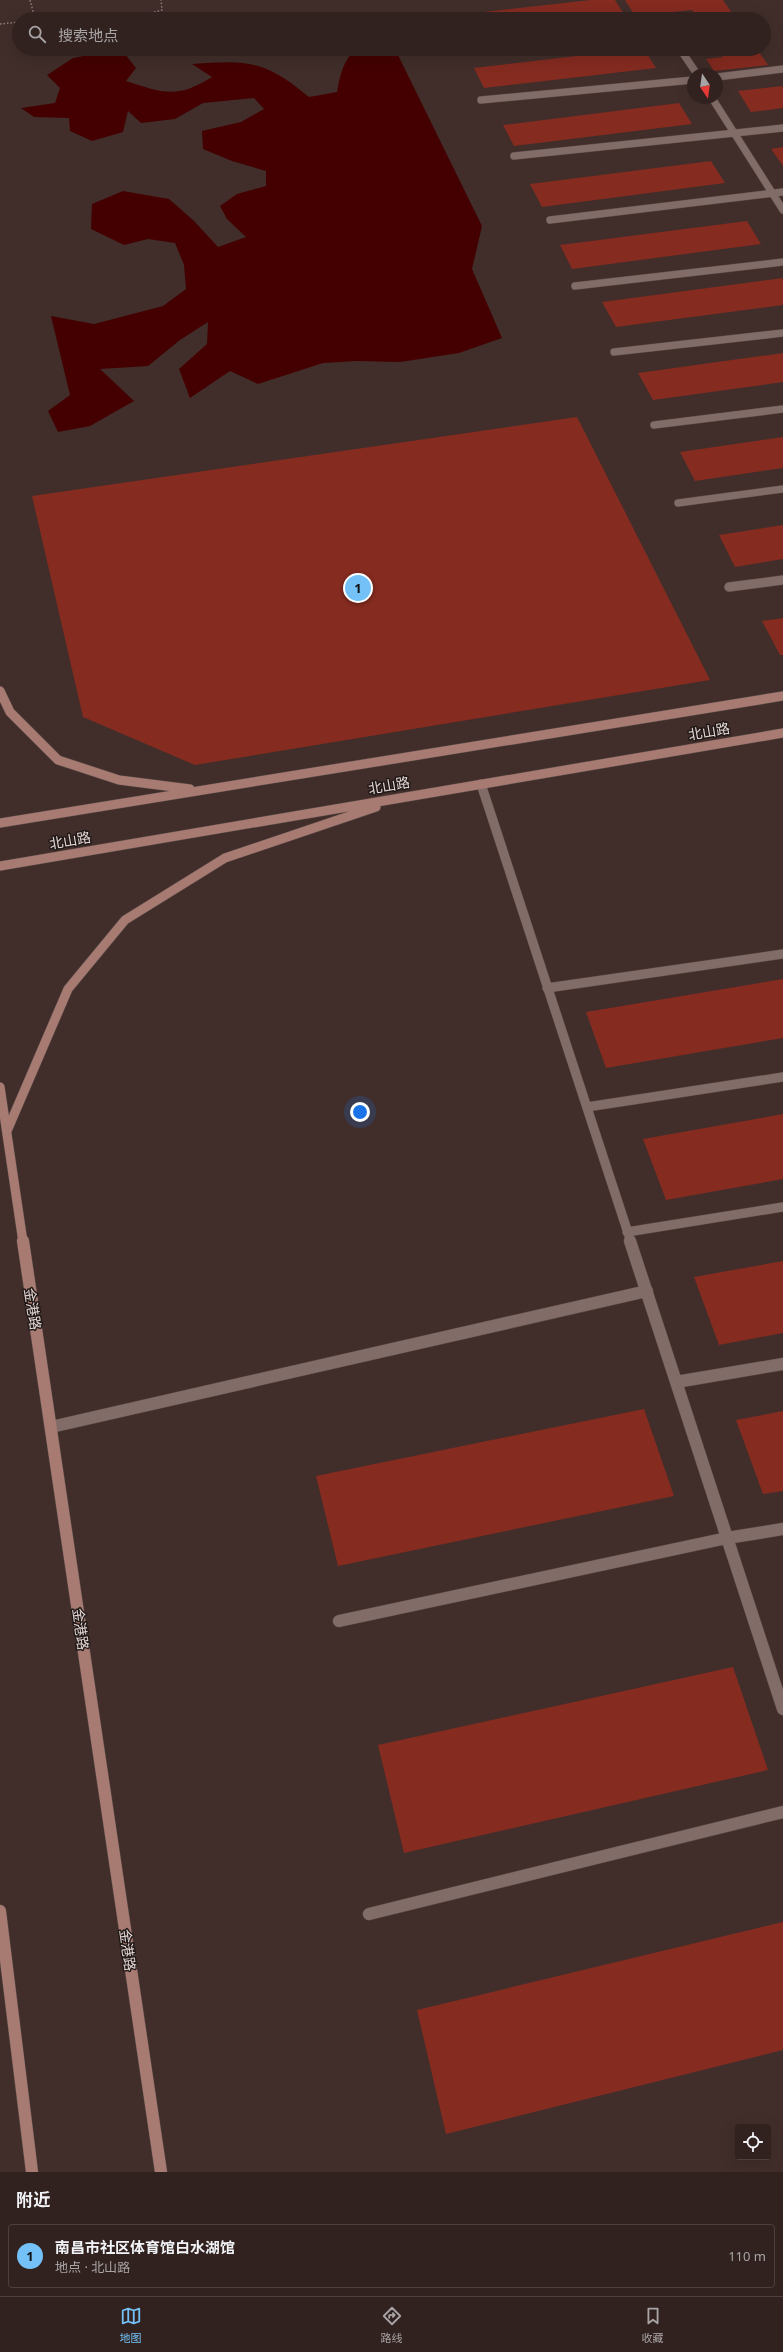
<!DOCTYPE html>
<html lang="zh">
<head>
<meta charset="utf-8">
<style>
  :root { --surface:#312220; --page:#392a29; --text:#f1f3f6; --muted:#a8a4a5; --line:#4c3f3e; --accent:#73c1f6 }
  body { margin:0; font-family:"Noto Sans","Noto Sans SC",sans-serif; background:var(--page); color:var(--text) }
  .controls { position:absolute; right:12px; bottom:12px; display:grid; overflow:hidden; border-radius:4px; box-shadow:0 4px 16px #0002 }
  .controls button { width:36px; height:36px; display:grid; place-items:center; padding:0; border:0; border-bottom:1px solid var(--line); background:var(--surface); color:var(--text); font:20px sans-serif }
  .compass { position:absolute; left:687px; top:68px; width:36px; height:36px; border-radius:50%; background:var(--surface); box-shadow:0 4px 16px #0002; rotate:167deg }
  .you { position:absolute; left:360px; top:1112px; width:14px; height:14px; margin:-10px; border:3px solid #fff; border-radius:50%; background:#1a73e8; box-shadow:0 0 0 6px #1a73e833 }
  .badge { display:grid; place-items:center; width:26px; height:26px; border-radius:50%; background:var(--accent); color:#111; font-size:13px; font-weight:700 }
  .pin { position:absolute; translate:-50% -50%; border:2px solid #fff; box-shadow:0 1px 4px #0006 }
  .list { margin:0; padding:0; list-style:none }
  h2 { display:flex; justify-content:space-between; align-items:center; height:52px; margin:0; padding:0 16px; font-size:17px }
  h2 small { font-size:13px; font-weight:400; color:var(--muted) }
  .list li { display:grid; grid-template-columns:26px 1fr auto; gap:12px; align-items:center; box-sizing:border-box; height:64px; margin:0 8px 8px; padding:0 8px; border:1px solid var(--line); border-radius:4px }
  .list b { display:block; font-size:15px; white-space:nowrap }
  .list p { margin:0; font-size:13px; white-space:nowrap; color:var(--muted) }
  .list em { font-size:13px; font-style:normal; color:var(--muted) }
  .icon { flex:none; width:22px; height:22px; fill:none; stroke:currentColor; stroke-width:2; stroke-linecap:round; stroke-linejoin:round }
  .map { position:relative; flex:none; width:783px; height:2172px; overflow:hidden }
  .search { position:absolute; background:var(--surface); box-shadow:0 4px 16px #0002; left:12px; right:12px; top:12px; height:44px; display:flex; align-items:center; gap:10px; box-sizing:border-box; padding:0 14px; border-radius:22px; color:var(--muted); font-size:15px }
  .sheet { height:124px; background:var(--surface) }
  nav { display:flex; justify-content:space-around; align-items:center; box-sizing:border-box; height:56px; border-top:1px solid var(--line); background:var(--surface); font-size:11px; color:var(--muted) }
  nav a { display:grid; justify-items:center; gap:2px }
  nav .on { color:var(--accent) }
  .map>svg:first-child { display:block }
  .water { fill:#400 }
  .building { fill:#852b20 }
  .lines { fill:none; stroke-linecap:round; stroke-linejoin:round }
  .lane-far2-casing { stroke:#5c4c4a; stroke-width:8 }
  .lane-far1-casing { stroke:#5c4c4a; stroke-width:10 }
  .lane-casing { stroke:#5c4c4a; stroke-width:13 }
  .secondary-far1-casing { stroke:#5c4c4a; stroke-width:10 }
  .secondary-casing { stroke:#5c4c4a; stroke-width:13 }
  .path { stroke:#8e7e7b; stroke-width:1.5; stroke-dasharray:1.5 2; stroke-linecap:butt }
  .lane-far2 { stroke:#826c68; stroke-width:7 }
  .lane-far1 { stroke:#826c68; stroke-width:9 }
  .lane { stroke:#826c68; stroke-width:12 }
  .secondary-far1 { stroke:#a77a72; stroke-width:9 }
  .secondary { stroke:#a77a72; stroke-width:12 }
  .labels { text-anchor:middle; dominant-baseline:central; stroke-width:3; stroke-linejoin:round; paint-order:stroke }
  .street-label { font-size:14px; fill:#e5d8d6; stroke:#211917 }
</style>
</head>
<body>
<div class="map">
<svg width="783" height="2172" viewBox="0 0 783 2172">
  <rect width="100%" height="100%" fill="#412e2a"/>
  <path class="water" d="M 121,49 L 136,68 L 126,81 C 163,93 177,99 212,77 L 192,64 C 248,60 265,60 309,97 L 337,92 C 340,75 343,62 355,49 L 395,49 L 482,226 L 472,269 L 502,338 L 459,353 L 400,362 L 356,361 L 323,363 L 258,384 L 230,371 L 190,398 L 179,369 L 207,344 L 208,322 L 180,340 L 148,366 L 100,369 L 134,401 L 90,426 L 58,432 L 48,411 L 70,395 L 51,316 L 94,324 L 163,306 L 186,289 L 184,265 L 175,243 L 148,239 L 124,245 L 91,229 L 92,204 L 123,191 L 169,199 L 194,221 L 218,247 L 246,237 L 227,219 L 220,206 L 237,194 L 266,186 L 266,171 L 232,161 L 203,149 L 202,131 L 241,122 L 264,109 L 254,98 L 203,103 L 175,119 L 141,123 L 128,111 L 123,132 L 92,141 L 70,131 L 69,118 L 34,117 L 21,108 L 55,103 L 60,88 L 47,75 L 73,58 Z"/>
  <path class="building" d="M 591,0 L 615,0 L 625,16 L 595,19 L 449,19 L 448,16 Z
    M 625,0 L 723,0 L 736,19 L 698,19 L 692,10 L 635,16 Z
    M 637,49 L 644,49 L 656,68 L 484,88 L 474,68 Z
    M 718,49 L 757,49 L 768,65 L 714,71 L 706,59 L 723,57 Z
    M 783,86 L 783,108 L 751,112 L 738,91 Z
    M 679,103 L 692,124 L 514,146 L 503,125 Z
    M 783,147 L 783,166 L 771,149 Z
    M 711,161 L 725,183 L 542,207 L 530,184 Z
    M 747,221 L 761,244 L 572,269 L 560,245 Z
    M 783,278 L 783,305 L 616,327 L 602,302 Z
    M 783,353 L 783,382 L 653,400 L 638,373 Z
    M 577,417 L 710,680 L 195,765 L 83,717 L 32,496 Z
    M 783,437 L 783,468 L 695,481 L 680,452 Z
    M 783,525 L 783,559 L 735,567 L 719,535 Z
    M 783,618 L 783,655 L 780,655 L 762,621 Z
    M 783,979 L 783,1038 L 606,1068 L 586,1012 Z
    M 783,1114 L 783,1179 L 666,1200 L 643,1139 Z
    M 783,1261 L 783,1333 L 719,1345 L 694,1277 Z
    M 644,1409 L 674,1496 L 338,1566 L 316,1476 Z
    M 783,1411 L 783,1491 L 763,1494 L 736,1420 Z
    M 733,1667 L 768,1770 L 404,1853 L 378,1745 Z
    M 783,1922 L 783,2050 L 446,2134 L 417,2010 Z"/>
  <g class="lines">
    <defs>
      <path id="lane-far2" d="M 680,49 L 697,74
        M 717,77 L 783,69
        M 712,98 L 783,210
        M 481,100 L 693,80
        M 514,156 L 783,128
        M 550,220 L 783,192
        M 575,286 L 783,262
        M 614,352 L 783,333
        M 654,425 L 783,409
        M 678,503 L 783,489"/>
      <path id="lane-far1" d="M 729,587 L 783,580
        M 481,784 L 631,1242
        M 547,988 L 783,954
        M 587,1107 L 783,1077
        M 627,1232 L 783,1207"/>
      <path id="lane" d="M 630,1241 L 783,1709
        M 676,1382 L 783,1364
        M 51,1427 L 647,1291
        M 339,1621 L 727,1538 L 783,1529
        M 369,1914 L 783,1812"/>
      <path id="secondary-far1" d="M 0,691 L 10,712 L 58,760 L 119,780 L 190,789
        M 0,823 L 783,696
        M 0,866 L 783,733
        M 0,1087 L 23,1242
        M 7,1131 L 68,989 L 125,920 L 225,858 L 376,807"/>
      <path id="secondary" d="M 23,1241 L 161,2172
        M 0,1911 L 32,2172"/>
    </defs>
    <use href="#lane-far2" class="lane-far2-casing"/>
    <use href="#lane-far1" class="lane-far1-casing"/>
    <use href="#lane" class="lane-casing"/>
    <use href="#secondary-far1" class="secondary-far1-casing"/>
    <use href="#secondary" class="secondary-casing"/>
    <path class="path" d="M 30,0 L 35,19
      M 127,19 L 162,10 L 161,0
      M 0,24 L 19,22"/>
    <use href="#lane-far2" class="lane-far2"/>
    <use href="#lane-far1" class="lane-far1"/>
    <use href="#lane" class="lane"/>
    <use href="#secondary-far1" class="secondary-far1"/>
    <use href="#secondary" class="secondary"/>
  </g>
  <g class="labels">
    <g class="street-label">
      <text transform="translate(709 731) rotate(-10)">北山路</text>
      <text transform="translate(389 785) rotate(-10)">北山路</text>
      <text transform="translate(70 840) rotate(-10)">北山路</text>
      <text transform="translate(33 1309) rotate(81)">金港路</text>
      <text transform="translate(81 1629) rotate(82)">金港路</text>
      <text transform="translate(128 1950) rotate(82)">金港路</text>
    </g>
  </g>
</svg>
<div class="controls">
<button><svg class="icon" aria-label="locate" viewBox="0 0 24 24"><circle cx="12" cy="12" r="6"/><path d="M12 2v4M12 18v4M2 12h4M18 12h4"/></svg></button>
</div>
<svg class="compass" viewBox="-18 -18 36 36"><path d="M0-13l5 13h-10z" fill="#e53935"/><path d="M0 13l5-13h-10z" fill="#a8a4a5"/></svg>
<div class="you"></div>
<div class="pin badge" style="left:358px;top:588px">1</div>
<div class="search"><svg class="icon" aria-label="search" viewBox="0 0 24 24"><circle cx="10" cy="10" r="6"/><path d="M15 15l6 6"/></svg>搜索地点</div>
</div>
<section class="sheet">
<h2>附近<small></small></h2>
<ul class="list">
<li><span class="badge">1</span><div><b>南昌市社区体育馆白水湖馆</b><p>地点 · 北山路</p></div><em>110 m</em></li>
</ul>
</section>
<nav>
<a class="on"><svg class="icon" aria-label="map" viewBox="0 0 24 24"><path d="M3 6l6-2 6 2 6-2v14l-6 2-6-2-6 2zM9 4v14M15 6v14"/></svg>地图</a>
<a><svg class="icon" aria-label="directions" viewBox="0 0 24 24"><path d="M12 3l9 9-9 9-9-9zM9 14v-3h6M13 9l2 2-2 2"/></svg>路线</a>
<a><svg class="icon" aria-label="saved" viewBox="0 0 24 24"><path d="M7 4h10v16l-5-4-5 4z"/></svg>收藏</a>
</nav>
</body>
</html>
